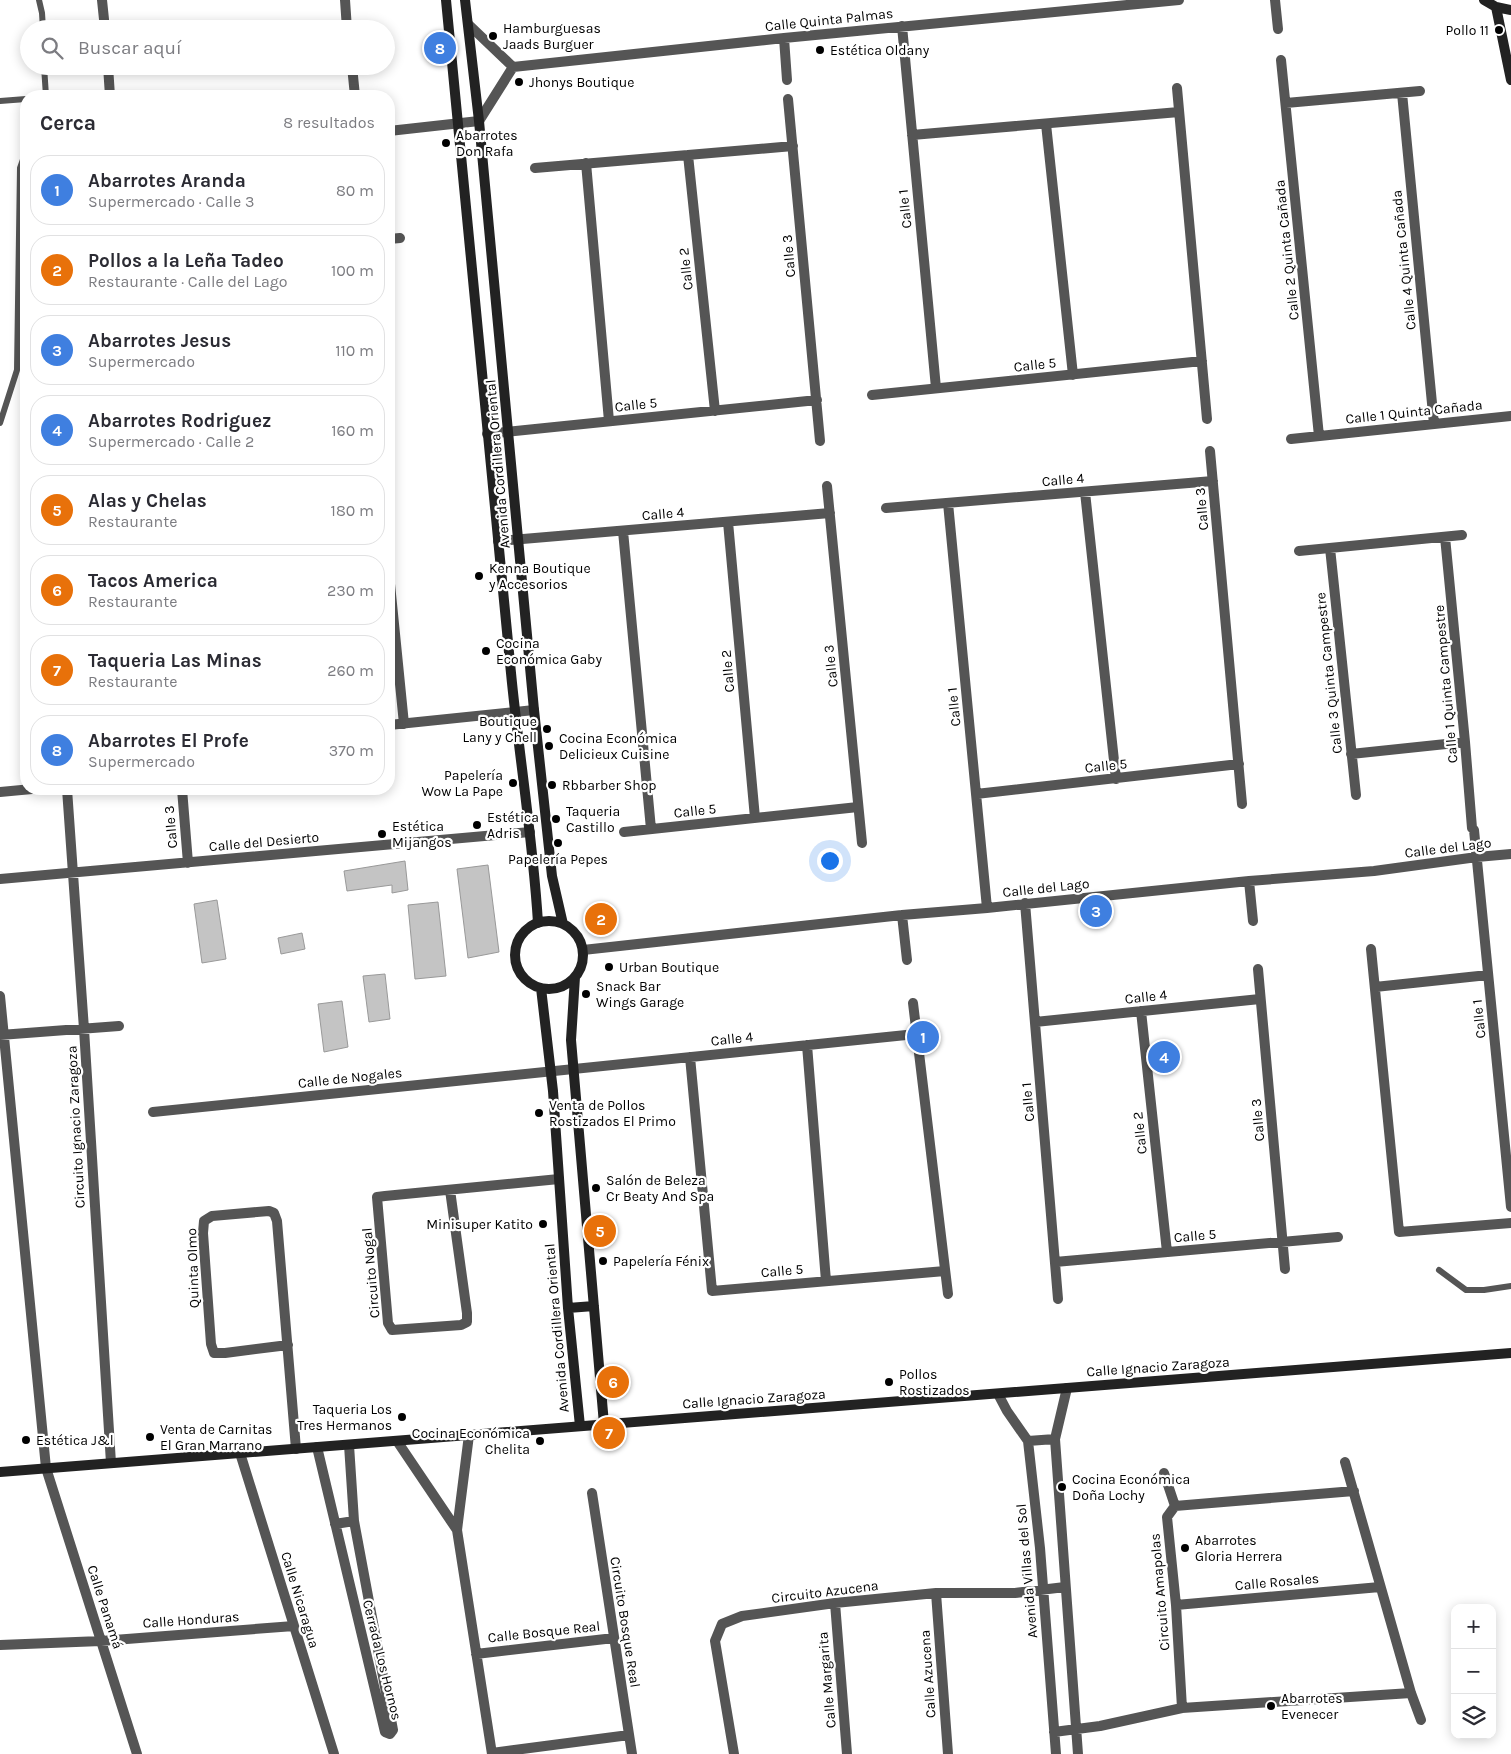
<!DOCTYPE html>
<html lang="es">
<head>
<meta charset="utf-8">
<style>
  :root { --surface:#fff; --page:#f7f7f7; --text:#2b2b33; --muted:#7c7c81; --line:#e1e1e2; --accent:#ea580c }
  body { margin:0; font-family:Karla,sans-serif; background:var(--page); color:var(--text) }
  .controls { position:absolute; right:15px; bottom:15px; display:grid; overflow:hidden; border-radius:10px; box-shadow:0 2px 12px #0003 }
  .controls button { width:45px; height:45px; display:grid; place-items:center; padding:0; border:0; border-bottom:1px solid var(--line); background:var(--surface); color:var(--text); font:25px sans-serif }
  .you { position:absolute; left:829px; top:860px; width:18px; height:18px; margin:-12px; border:4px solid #fff; border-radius:50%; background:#1a73e8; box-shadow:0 0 0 8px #1a73e833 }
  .badge { display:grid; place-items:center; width:32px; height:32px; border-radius:50%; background:var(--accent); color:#fff; font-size:16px; font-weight:700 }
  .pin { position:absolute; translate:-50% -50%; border:2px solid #fff; box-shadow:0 1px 5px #0006 }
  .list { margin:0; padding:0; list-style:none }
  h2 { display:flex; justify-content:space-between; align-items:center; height:65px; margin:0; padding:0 20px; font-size:21px }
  h2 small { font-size:16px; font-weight:400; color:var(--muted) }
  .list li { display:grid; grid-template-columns:32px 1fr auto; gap:15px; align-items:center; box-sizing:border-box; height:70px; margin:0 10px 10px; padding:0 10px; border:1px solid var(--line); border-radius:20px }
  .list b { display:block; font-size:19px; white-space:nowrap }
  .list p { margin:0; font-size:16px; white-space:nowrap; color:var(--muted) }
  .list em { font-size:16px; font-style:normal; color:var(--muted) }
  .icon { flex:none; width:28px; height:28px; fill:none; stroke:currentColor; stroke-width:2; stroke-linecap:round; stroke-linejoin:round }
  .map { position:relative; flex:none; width:1511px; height:1754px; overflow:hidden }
  .search { position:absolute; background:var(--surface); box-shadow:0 2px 12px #0003; left:20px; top:20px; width:375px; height:55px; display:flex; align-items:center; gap:12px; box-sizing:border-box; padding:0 18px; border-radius:28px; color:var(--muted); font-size:19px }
  .panel { position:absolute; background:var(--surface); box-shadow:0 2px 12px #0003; left:20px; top:90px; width:375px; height:705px; border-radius:20px }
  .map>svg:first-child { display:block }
  .building { fill:#c4c4c4; stroke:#999 }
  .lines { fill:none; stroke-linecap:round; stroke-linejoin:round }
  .lane { stroke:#555; stroke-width:6 }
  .street { stroke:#555; stroke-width:10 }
  .secondary { stroke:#222; stroke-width:10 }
  .poi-dot { fill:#000; stroke:#fff; stroke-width:2 }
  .labels { text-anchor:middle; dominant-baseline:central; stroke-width:4.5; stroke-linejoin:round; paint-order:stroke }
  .street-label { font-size:14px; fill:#000; stroke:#fff }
  .poi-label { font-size:14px; fill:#000; stroke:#fff; text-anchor:start }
</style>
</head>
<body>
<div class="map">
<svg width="1511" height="1754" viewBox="0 0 1511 1754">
  <rect width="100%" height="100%" fill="#fff"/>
  <path class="building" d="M 405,861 L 408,890 L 392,893 L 392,885 L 347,891 L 344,871 Z
    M 488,865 L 499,952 L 468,958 L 457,869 Z
    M 217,900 L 226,959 L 202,963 L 194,904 Z
    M 438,902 L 446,976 L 415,979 L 408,905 Z
    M 302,933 L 305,949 L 281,954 L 278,938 Z
    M 385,974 L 390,1019 L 369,1022 L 363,976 Z
    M 342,1001 L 348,1047 L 324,1052 L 318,1004 Z"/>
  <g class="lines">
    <path class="lane" d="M 39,0 L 42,13 L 43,29
      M 44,66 L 46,96
      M 0,101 L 26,99
      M 0,423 L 17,370 L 20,168 L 26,151
      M 1439,1270 L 1466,1290 L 1484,1290 L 1511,1286"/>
    <path class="street" d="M 102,0 L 105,29
      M 345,0 L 347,29
      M 1275,0 L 1278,29
      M 468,24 L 513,67 L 784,38 L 1179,0
      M 902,26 L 936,388
      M 784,38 L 787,80
      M 1281,60 L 1319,436
      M 108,66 L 110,96
      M 352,66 L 355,96
      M 1177,88 L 1207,419
      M 1402,93 L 1434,424
      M 788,99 L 820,441
      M 1286,103 L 1420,91
      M 1046,124 L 1073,375
      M 389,131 L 479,121 L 513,67
      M 912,135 L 1179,112
      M 688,155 L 715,411
      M 586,163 L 609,421
      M 535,168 L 793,146
      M 389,239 L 400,238
      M 872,395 L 1202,361
      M 487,434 L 817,400
      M 1291,439 L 1511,416
      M 1210,451 L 1242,804
      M 827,486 L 862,843
      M 1085,492 L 1116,779
      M 948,503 L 987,908
      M 886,508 L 1213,481
      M 728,522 L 755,818
      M 623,531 L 651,829
      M 1445,537 L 1465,742 L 1472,828 L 1474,830 L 1511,1207
      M 498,541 L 830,513
      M 1330,548 L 1356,795
      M 1299,551 L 1462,535
      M 389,574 L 404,724
      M 389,725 L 534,710
      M 1351,754 L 1465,742
      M 67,789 L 84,1029 L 111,1463
      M 182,789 L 188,863
      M 0,792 L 32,789
      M 976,794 L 1239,764
      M 624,832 L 858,807
      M 0,879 L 530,832
      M 1249,881 L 1253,921
      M 1025,903 L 1058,1299
      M 902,915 L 907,960
      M 1371,949 L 1399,1232 L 1511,1223
      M 583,950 L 902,915 L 987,908 L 1249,881 L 1374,871 L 1477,857 L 1511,854
      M 1258,969 L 1285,1269
      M 1375,987 L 1488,975
      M 0,996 L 46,1468 L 137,1754
      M 913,1003 L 948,1294
      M 1141,1011 L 1167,1252
      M 1035,1022 L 1260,999
      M 0,1035 L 119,1026
      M 807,1045 L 826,1281
      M 690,1057 L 712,1291 L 945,1271
      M 153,1112 L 916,1034
      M 450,1190 L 467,1313 L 467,1322 L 461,1325 L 392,1330 L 388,1323 L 377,1197 L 385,1196 L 559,1179
      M 1055,1262 L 1338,1237
      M 288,1345 L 225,1353 L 214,1353 L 211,1344 L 203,1233 L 204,1221 L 212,1216 L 269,1211 L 274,1213 L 277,1221 L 296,1449
      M 1067,1388 L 1055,1439 L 1078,1754
      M 998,1394 L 1007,1411 L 1028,1441 L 1040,1548 L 1056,1754
      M 469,1435 L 457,1530 L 492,1754
      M 397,1441 L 457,1530
      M 1028,1441 L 1055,1439
      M 317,1447 L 385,1732 L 390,1734 L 393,1730 L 354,1521 L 349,1445
      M 240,1453 L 334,1754
      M 1345,1462 L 1411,1693 L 1421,1720
      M 1164,1473 L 1175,1506
      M 592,1493 L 632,1754
      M 335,1524 L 354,1521
      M 936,1593 L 948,1754
      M 835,1603 L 847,1754
      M 1176,1605 L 1380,1587
      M 0,1645 L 101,1641 L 294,1626
      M 476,1654 L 614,1638
      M 1182,1708 L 1176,1605 L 1167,1517 L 1175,1506 L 1354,1491
      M 1054,1732 L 1100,1726 L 1182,1708 L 1411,1693
      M 492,1753 L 629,1735
      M 734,1754 L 715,1641 L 722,1624 L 742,1616 L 835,1603 L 936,1593 L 1015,1593 L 1065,1587"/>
    <path class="secondary" d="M 446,0 C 468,224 489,449 511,673 C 519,756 533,839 538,923
      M 465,0 L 479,121 L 534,710 L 552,876 L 563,924
      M 1484,0 L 1496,7 L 1511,10
      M 1496,7 L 1511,80
      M515 955a34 34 0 1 1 68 0a34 34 0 1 1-68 0Z
      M 575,977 L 571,1040 L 604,1424
      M 541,988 L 553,1091 L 568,1308 L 580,1426
      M 568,1308 L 594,1306
      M 0,1472 L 1511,1353"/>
  </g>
  <g class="poi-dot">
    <circle cx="1499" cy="30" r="5"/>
    <circle cx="493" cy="36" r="5"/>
    <circle cx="820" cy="50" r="5"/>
    <circle cx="519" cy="82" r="5"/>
    <circle cx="446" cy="143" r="5"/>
    <circle cx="479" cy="576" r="5"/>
    <circle cx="486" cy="651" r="5"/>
    <circle cx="547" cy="729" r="5"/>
    <circle cx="549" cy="746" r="5"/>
    <circle cx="513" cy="783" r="5"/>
    <circle cx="552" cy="785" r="5"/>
    <circle cx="556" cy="819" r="5"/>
    <circle cx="477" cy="825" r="5"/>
    <circle cx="382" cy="834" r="5"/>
    <circle cx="558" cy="843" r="5"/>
    <circle cx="609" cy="967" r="5"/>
    <circle cx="586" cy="994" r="5"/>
    <circle cx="539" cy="1113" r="5"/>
    <circle cx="596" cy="1188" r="5"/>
    <circle cx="543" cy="1224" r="5"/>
    <circle cx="603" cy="1261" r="5"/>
    <circle cx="889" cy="1382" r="5"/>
    <circle cx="402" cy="1417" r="5"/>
    <circle cx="150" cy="1437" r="5"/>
    <circle cx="26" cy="1440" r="5"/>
    <circle cx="540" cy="1441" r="5"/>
    <circle cx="1062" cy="1487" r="5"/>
    <circle cx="1185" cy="1548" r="5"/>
    <circle cx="1271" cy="1706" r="5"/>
  </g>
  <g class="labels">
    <g class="street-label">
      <text transform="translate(829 20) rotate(-6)">Calle Quinta Palmas</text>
      <text transform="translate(905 209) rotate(-96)">Calle 1</text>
      <text transform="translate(1287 250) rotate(-96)">Calle 2 Quinta Cañada</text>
      <text transform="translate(789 256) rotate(-95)">Calle 3</text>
      <text transform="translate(1404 260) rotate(-96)">Calle 4 Quinta Cañada</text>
      <text transform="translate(686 269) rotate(-96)">Calle 2</text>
      <text transform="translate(1035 365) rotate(-6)">Calle 5</text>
      <text transform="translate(636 405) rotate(-6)">Calle 5</text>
      <text transform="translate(1414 412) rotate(-6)">Calle 1 Quinta Cañada</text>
      <text transform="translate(498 464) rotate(-95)">Avenida Cordillera Oriental</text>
      <text transform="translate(1063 480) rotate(-5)">Calle 4</text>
      <text transform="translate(1202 509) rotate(-95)">Calle 3</text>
      <text transform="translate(663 514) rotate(-5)">Calle 4</text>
      <text transform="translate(831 666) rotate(-96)">Calle 3</text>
      <text transform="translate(728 671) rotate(-95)">Calle 2</text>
      <text transform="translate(1329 673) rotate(-96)">Calle 3 Quinta Campestre</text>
      <text transform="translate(1446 684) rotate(-95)">Calle 1 Quinta Campestre</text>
      <text transform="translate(954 707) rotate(-96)">Calle 1</text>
      <text transform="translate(1106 766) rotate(-6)">Calle 5</text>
      <text transform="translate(695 811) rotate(-6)">Calle 5</text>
      <text transform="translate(171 827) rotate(-95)">Calle 3</text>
      <text transform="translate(264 842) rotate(-5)">Calle del Desierto</text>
      <text transform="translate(1448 848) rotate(-7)">Calle del Lago</text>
      <text transform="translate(1046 888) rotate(-6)">Calle del Lago</text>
      <text transform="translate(1146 997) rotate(-6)">Calle 4</text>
      <text transform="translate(1479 1019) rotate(-96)">Calle 1</text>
      <text transform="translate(732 1039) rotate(-6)">Calle 4</text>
      <text transform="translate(350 1078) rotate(-6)">Calle de Nogales</text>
      <text transform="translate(1028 1102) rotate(-95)">Calle 1</text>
      <text transform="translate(1258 1120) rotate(-95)">Calle 3</text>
      <text transform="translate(76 1127) rotate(-93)">Circuito Ignacio Zaragoza</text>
      <text transform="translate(1140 1133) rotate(-96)">Calle 2</text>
      <text transform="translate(1195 1236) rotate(-5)">Calle 5</text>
      <text transform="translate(193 1268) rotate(-92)">Quinta Olmo</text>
      <text transform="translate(782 1271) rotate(-5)">Calle 5</text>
      <text transform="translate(371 1273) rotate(-95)">Circuito Nogal</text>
      <text transform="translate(557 1328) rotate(-95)">Avenida Cordillera Oriental</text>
      <text transform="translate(1158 1367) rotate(-4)">Calle Ignacio Zaragoza</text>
      <text transform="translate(754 1399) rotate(-4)">Calle Ignacio Zaragoza</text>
      <text transform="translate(1027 1571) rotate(-95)">Avenida Villas del Sol</text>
      <text transform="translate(1277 1582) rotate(-5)">Calle Rosales</text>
      <text transform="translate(825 1592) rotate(-7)">Circuito Azucena</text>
      <text transform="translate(1160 1592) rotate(-95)">Circuito Amapolas</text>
      <text transform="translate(300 1600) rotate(73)">Calle Nicaragua</text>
      <text transform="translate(105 1607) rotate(72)">Calle Panamá</text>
      <text transform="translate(191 1620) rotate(-4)">Calle Honduras</text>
      <text transform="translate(625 1622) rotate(81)">Circuito Bosque Real</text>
      <text transform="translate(544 1632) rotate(-6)">Calle Bosque Real</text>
      <text transform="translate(382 1660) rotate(76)">Cerrada Los Hornos</text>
      <text transform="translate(928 1674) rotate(-94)">Calle Azucena</text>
      <text transform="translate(827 1680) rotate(-95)">Calle Margarita</text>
    </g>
    <g class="poi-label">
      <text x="503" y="28">Hamburguesas<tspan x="503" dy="16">Jaads Burguer</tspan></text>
      <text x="1489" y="30" text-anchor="end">Pollo 11</text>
      <text x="830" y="50">Estética Oldany</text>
      <text x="529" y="82">Jhonys Boutique</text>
      <text x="456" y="135">Abarrotes<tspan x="456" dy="16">Don Rafa</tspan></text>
      <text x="489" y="568">Kenna Boutique<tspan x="489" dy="16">y Accesorios</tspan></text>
      <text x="496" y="643">Cocina<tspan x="496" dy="16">Económica Gaby</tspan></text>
      <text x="537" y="721" text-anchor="end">Boutique<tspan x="537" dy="16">Lany y Chell</tspan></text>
      <text x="559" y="738">Cocina Económica<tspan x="559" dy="16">Delicieux Cuisine</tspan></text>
      <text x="503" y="775" text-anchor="end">Papelería<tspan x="503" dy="16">Wow La Pape</tspan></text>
      <text x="562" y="785">Rbbarber Shop</text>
      <text x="566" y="811">Taqueria<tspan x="566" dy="16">Castillo</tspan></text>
      <text x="487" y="817">Estética<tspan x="487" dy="16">Adris</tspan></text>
      <text x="392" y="826">Estética<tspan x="392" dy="16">Mijangos</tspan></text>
      <text x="558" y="859" text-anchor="middle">Papelería Pepes</text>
      <text x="619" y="967">Urban Boutique</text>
      <text x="596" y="986">Snack Bar<tspan x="596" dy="16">Wings Garage</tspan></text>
      <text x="549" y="1105">Venta de Pollos<tspan x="549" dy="16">Rostizados El Primo</tspan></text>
      <text x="606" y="1180">Salón de Beleza<tspan x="606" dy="16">Cr Beaty And Spa</tspan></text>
      <text x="533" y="1224" text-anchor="end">Minisuper Katito</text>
      <text x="613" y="1261">Papelería Fénix</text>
      <text x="899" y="1374">Pollos<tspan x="899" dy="16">Rostizados</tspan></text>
      <text x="392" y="1409" text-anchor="end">Taqueria Los<tspan x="392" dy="16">Tres Hermanos</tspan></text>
      <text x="160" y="1429">Venta de Carnitas<tspan x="160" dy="16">El Gran Marrano</tspan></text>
      <text x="530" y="1433" text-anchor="end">Cocina Económica<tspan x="530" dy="16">Chelita</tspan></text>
      <text x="36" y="1440">Estética J&amp;l</text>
      <text x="1072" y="1479">Cocina Económica<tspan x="1072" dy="16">Doña Lochy</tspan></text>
      <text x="1195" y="1540">Abarrotes<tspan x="1195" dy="16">Gloria Herrera</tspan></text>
      <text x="1281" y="1698">Abarrotes<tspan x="1281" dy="16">Evenecer</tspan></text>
    </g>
  </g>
</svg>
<div class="controls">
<button>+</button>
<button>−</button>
<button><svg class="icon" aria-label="layers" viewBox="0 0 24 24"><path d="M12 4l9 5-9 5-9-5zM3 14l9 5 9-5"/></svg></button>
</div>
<div class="you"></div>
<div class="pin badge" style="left:923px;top:1037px;background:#3f7fe0">1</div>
<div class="pin badge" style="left:601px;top:919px;background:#e8710a">2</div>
<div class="pin badge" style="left:1096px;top:911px;background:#3f7fe0">3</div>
<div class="pin badge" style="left:1164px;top:1057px;background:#3f7fe0">4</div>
<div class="pin badge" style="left:600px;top:1231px;background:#e8710a">5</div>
<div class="pin badge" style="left:613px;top:1382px;background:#e8710a">6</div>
<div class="pin badge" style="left:609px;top:1433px;background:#e8710a">7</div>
<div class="pin badge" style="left:440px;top:48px;background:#3f7fe0">8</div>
<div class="search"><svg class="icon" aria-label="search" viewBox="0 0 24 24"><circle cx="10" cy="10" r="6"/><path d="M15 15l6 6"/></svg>Buscar aquí</div>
<section class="panel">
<h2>Cerca<small>8 resultados</small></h2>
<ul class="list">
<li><span class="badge" style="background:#3f7fe0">1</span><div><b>Abarrotes Aranda</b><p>Supermercado · Calle 3</p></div><em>80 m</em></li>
<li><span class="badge" style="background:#e8710a">2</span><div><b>Pollos a la Leña Tadeo</b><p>Restaurante · Calle del Lago</p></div><em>100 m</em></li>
<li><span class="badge" style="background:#3f7fe0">3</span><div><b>Abarrotes Jesus</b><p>Supermercado</p></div><em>110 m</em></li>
<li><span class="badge" style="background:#3f7fe0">4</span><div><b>Abarrotes Rodriguez</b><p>Supermercado · Calle 2</p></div><em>160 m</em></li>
<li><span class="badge" style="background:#e8710a">5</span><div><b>Alas y Chelas</b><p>Restaurante</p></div><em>180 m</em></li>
<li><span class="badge" style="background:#e8710a">6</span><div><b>Tacos America</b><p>Restaurante</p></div><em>230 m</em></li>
<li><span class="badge" style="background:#e8710a">7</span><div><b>Taqueria Las Minas</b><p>Restaurante</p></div><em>260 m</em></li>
<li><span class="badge" style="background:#3f7fe0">8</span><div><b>Abarrotes El Profe</b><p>Supermercado</p></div><em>370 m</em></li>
</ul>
</section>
</div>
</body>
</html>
